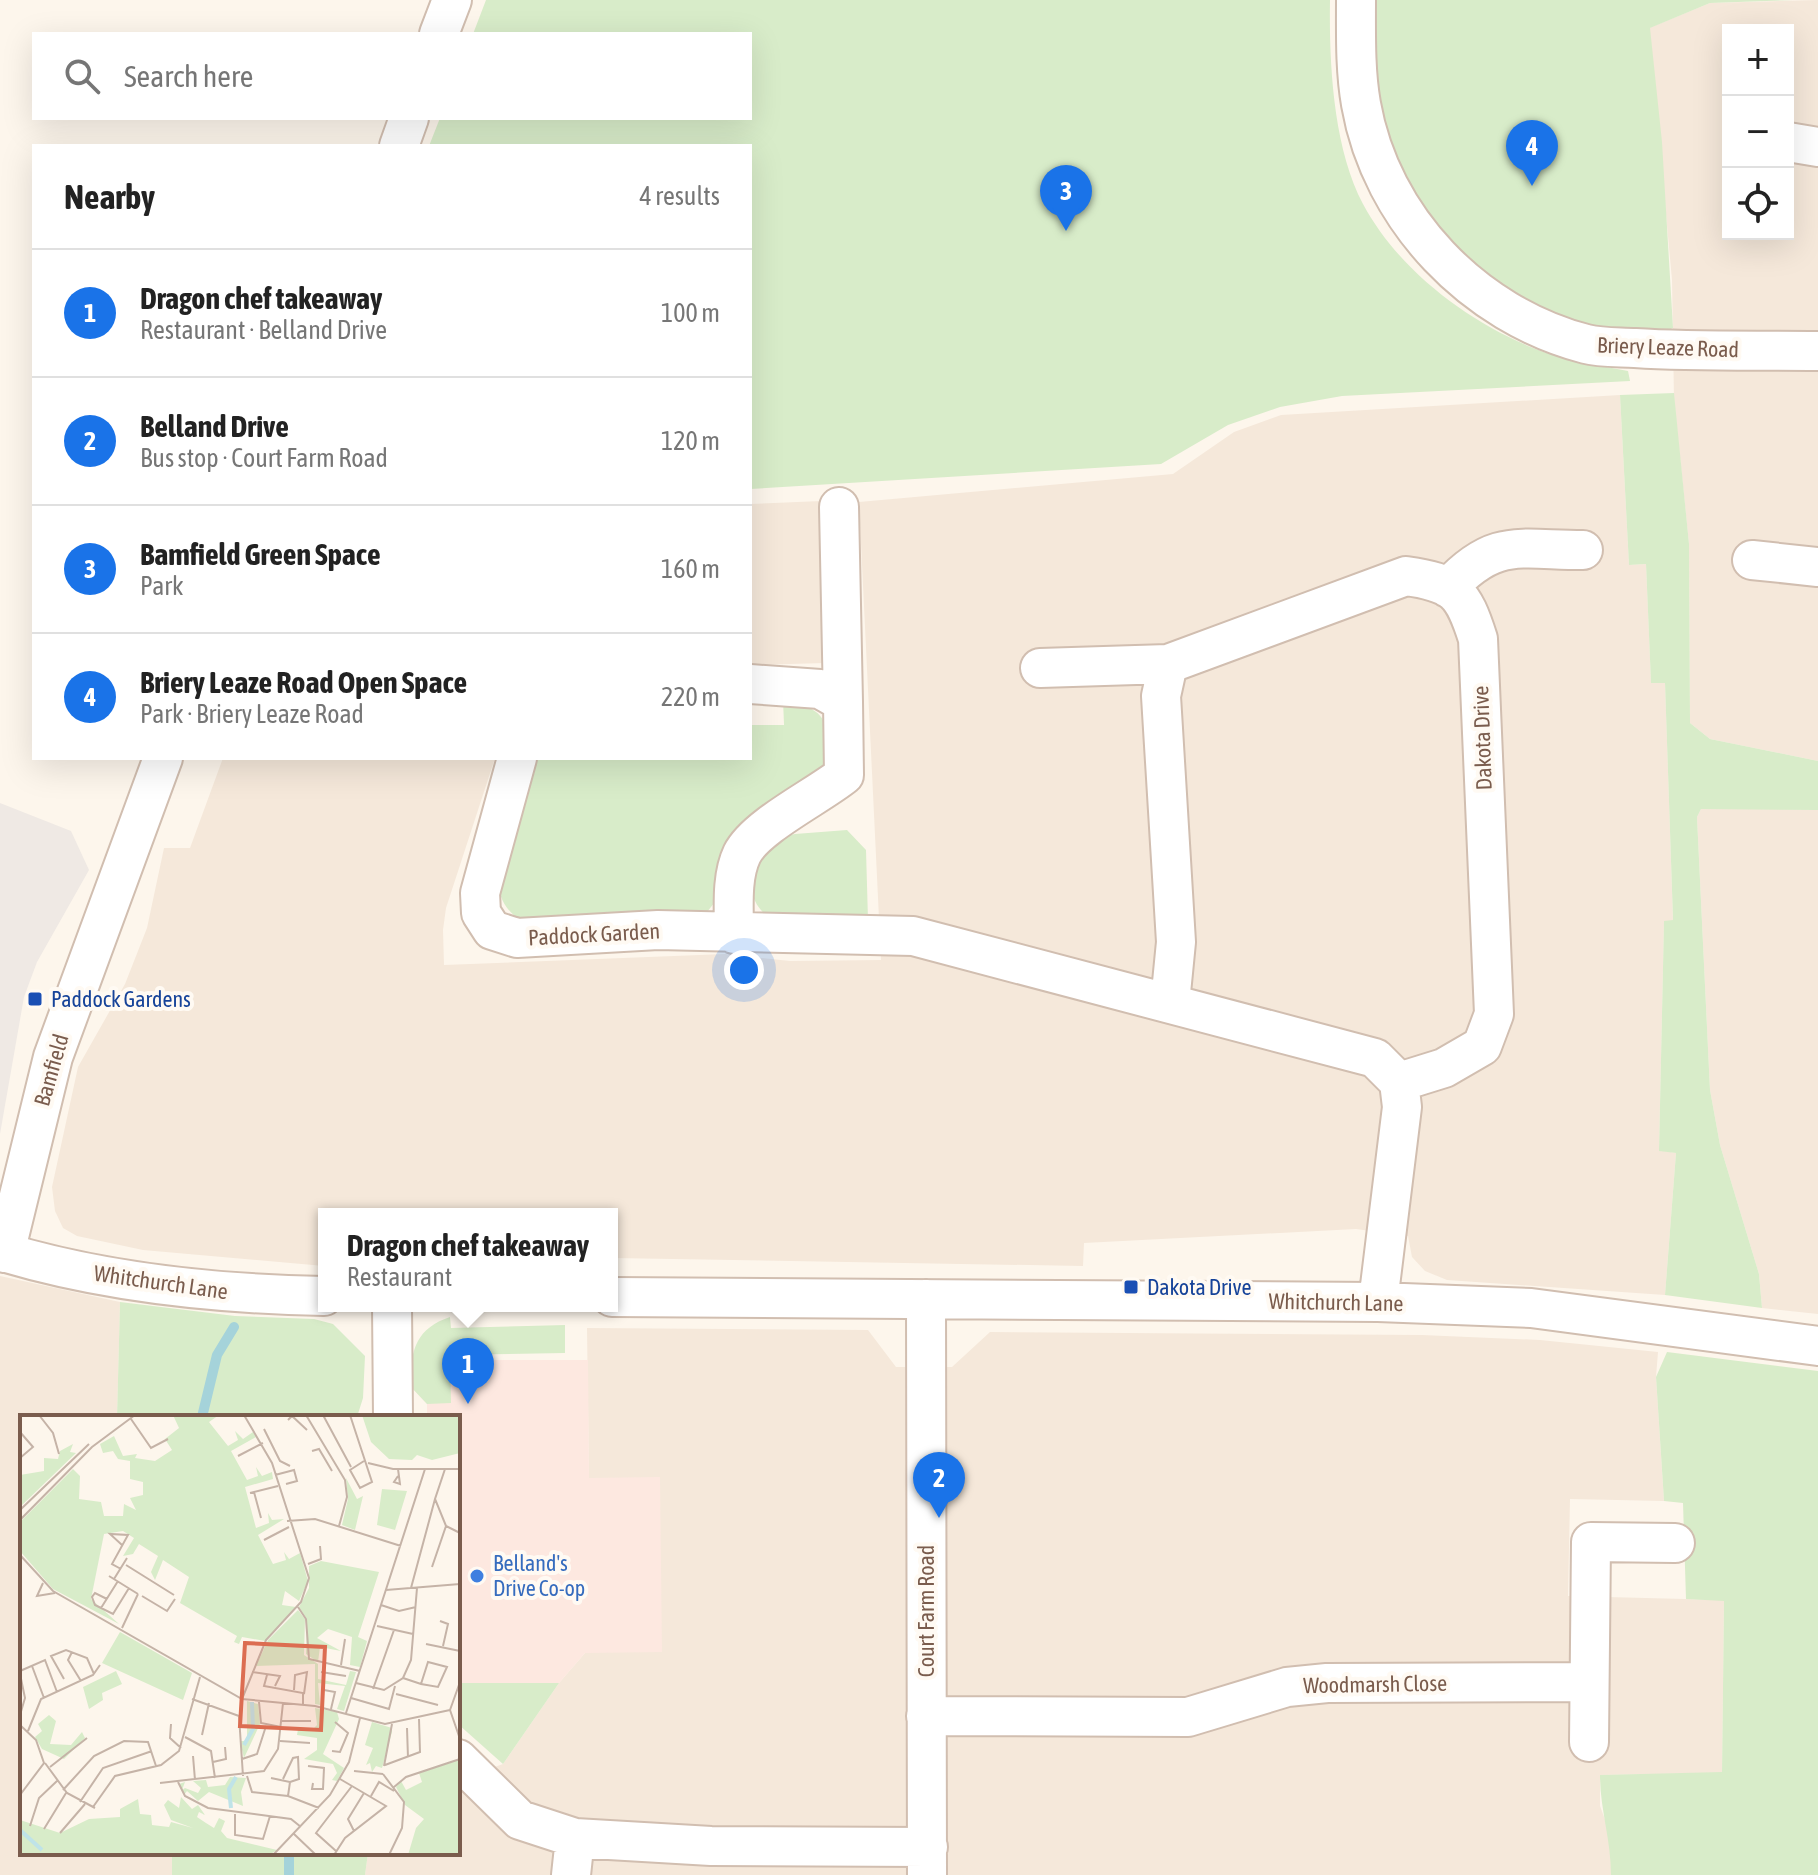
<!DOCTYPE html>
<html lang="en">
<head>
<meta charset="utf-8">
<style>
  :root { --surface:#fff; --page:#f6f6f6; --text:#222; --muted:#767676; --line:#e0e0e0; --accent:#1a73e8 }
  body { margin:0; font-family:"Asap Condensed",sans-serif; background:var(--page); color:var(--text) }
  .controls { position:absolute; right:24px; top:24px; display:grid; overflow:hidden; border-radius:0px; box-shadow:0 8px 32px #0002 }
  .controls button { width:72px; height:72px; display:grid; place-items:center; padding:0; border:0; border-bottom:2px solid var(--line); background:var(--surface); color:var(--text); font:40px sans-serif }
  .you { position:absolute; left:744px; top:970px; width:28px; height:28px; margin:-20px; border:6px solid #fff; border-radius:50%; background:#1a73e8; box-shadow:0 0 0 12px #1a73e833 }
  .badge { display:grid; place-items:center; width:52px; height:52px; border-radius:50%; background:var(--accent); color:#fff; font-size:26px; font-weight:700 }
  .pin { position:absolute; translate:-50% -66px; filter:drop-shadow(0 2px 4px #0008) }
  .pin::after { content:''; position:absolute; top:42px; width:28px; height:24px; background:inherit; clip-path:polygon(0 0,100% 0,50% 100%) }
  .popup { position:absolute; left:318px; top:1208px; width:300px; height:104px; box-sizing:border-box; display:grid; place-content:center; border-radius:0px; background:var(--surface); filter:drop-shadow(0 2px 6px #0005); font-size:26px; white-space:nowrap; color:var(--muted) }
  .popup b { font-size:30px; color:var(--text) }
  .popup::after { content:''; position:absolute; left:50%; top:100%; margin-left:-16px; border:16px solid transparent; border-top-color:var(--surface) }
  .list { margin:0; padding:0; list-style:none }
  h2 { display:flex; justify-content:space-between; align-items:center; height:104px; margin:0; padding:0 32px; font-size:34px }
  h2 small { font-size:26px; font-weight:400; color:var(--muted) }
  .list li { display:grid; grid-template-columns:52px 1fr auto; gap:24px; align-items:center; box-sizing:border-box; height:128px; padding:0 32px; border-top:2px solid var(--line) }
  .list b { display:block; font-size:30px; white-space:nowrap }
  .list p { margin:0; font-size:26px; white-space:nowrap; color:var(--muted) }
  .list em { font-size:26px; font-style:normal; color:var(--muted) }
  .icon { flex:none; width:44px; height:44px; fill:none; stroke:currentColor; stroke-width:2; stroke-linecap:round; stroke-linejoin:round }
  .map { position:relative; flex:none; width:1818px; height:1875px; overflow:hidden }
  .search { position:absolute; background:var(--surface); box-shadow:0 8px 32px #0002; left:32px; top:32px; width:720px; height:88px; display:flex; align-items:center; gap:20px; box-sizing:border-box; padding:0 28px; border-radius:0px; color:var(--muted); font-size:30px }
  .panel { position:absolute; background:var(--surface); box-shadow:0 8px 32px #0002; left:32px; top:144px; width:720px; height:616px; border-radius:0px }
  .map>svg:first-child { display:block }
  .residential { fill:#f5e8da; fill-rule:evenodd }
  .commercial { fill:#fde8e0 }
  .industrial { fill:#efe9e4 }
  .green { fill:#d8ecc9 }
  .lines { fill:none; stroke-linecap:round; stroke-linejoin:round }
  .stream { stroke:#a5d3da; stroke-width:10 }
  .minor-casing { stroke:#d1beb0; stroke-width:42 }
  .minor { stroke:#fff; stroke-width:38 }
  .transit-dot { fill:#1a4fb4; stroke:#fffaf3; stroke-width:3 }
  .shop-dot { fill:#3f7fe0; stroke:#fffaf3; stroke-width:3 }
  .labels { text-anchor:middle; dominant-baseline:central; stroke-width:8; stroke-linejoin:round; paint-order:stroke }
  .street-label { font-size:22px; fill:#7a5c4d; stroke:#fffaf3 }
  .transit-label { font-size:22px; fill:#164399; stroke:#fffaf3; text-anchor:start }
  .shop-label { font-size:22px; fill:#366cbe; stroke:#fffaf3; text-anchor:start }
  .inset-river { fill:none; stroke:#bfe3e8; stroke-width:4 }
  .inset-road { fill:none; stroke:#c5b3a7; stroke-width:2 }
  .view { fill:#dc6d51; fill-opacity:0.15; stroke:#dc6d51; stroke-width:4 }
  .inset-edge { fill:none; stroke:#7a5c4d; stroke-width:4 }
</style>
</head>
<body>
<div class="map">
<svg width="1818" height="1875" viewBox="0 0 1818 1875">
  <rect width="100%" height="100%" fill="#fdf6ec"/>
  <path class="residential" d="M 1818,0 L 1818,761 L 1710,739 L 1690,723 L 1689,544 L 1674,400 L 1672,280 L 1649,28 L 1710,3 ZM 1728,30 L 1788,30 L 1788,234 L 1728,234 Z
    M 1620,395 L 1629,565 L 1646,564 L 1651,682 L 1665,682 L 1673,921 L 1664,922 L 1659,1150 L 1676,1153 L 1665,1295 L 1447,1280 L 1425,1271 L 1412,1257 L 1408,1236 L 1356,1229 L 1084,1243 L 1083,1266 L 612,1258 L 612,1214 L 324,1214 L 324,1266 L 143,1250 L 77,1236 L 63,1228 L 55,1211 L 52,1187 L 78,1067 L 125,984 L 147,928 L 164,848 L 190,848 L 223,758 L 495,758 L 446,908 L 443,930 L 444,965 L 725,954 L 790,961 L 881,960 L 859,502 L 1173,474 L 1234,432 L 1281,415 Z
    M 821,501 L 826,663 L 750,665 L 750,504 Z
    M 1735,808 L 1818,810 L 1818,1314 L 1762,1308 L 1759,1274 L 1720,1145 L 1710,1090 L 1697,817 L 1701,809 Z
    M 0,1276 L 120,1302 L 117,1417 L 22,1417 L 22,1853 L 172,1853 L 172,1875 L 0,1875 Z
    M 587,1328 L 868,1330 L 896,1367 L 952,1367 L 990,1332 L 1422,1335 L 1540,1340 L 1658,1352 L 1656,1377 L 1664,1501 L 1570,1499 L 1568,1596 L 1724,1600 L 1722,1773 L 1600,1775 L 1600,1806 L 1611,1836 L 1611,1875 L 365,1875 L 368,1853 L 458,1853 L 458,1780 L 503,1764 L 559,1683 L 585,1653 L 660,1478 L 589,1479 Z"/>
  <path class="commercial" d="M 410,1360 L 588,1360 L 589,1478 L 660,1477 L 662,1652 L 585,1653 L 559,1683 L 458,1683 L 458,1417 L 427,1417 L 427,1404 L 412,1388 Z"/>
  <path class="industrial" d="M 0,803 L 71,831 L 89,870 L 37,962 L 24,997 L 0,1134 Z"/>
  <path class="green" d="M 486,0 L 1330,0 C 1329,63 1333,147 1363,204 C 1398,269 1465,320 1533,348 C 1563,360 1596,365 1628,371 L 1630,381 L 1342,396 L 1280,407 L 1228,425 L 1161,464 L 750,489 L 750,146 L 429,146 L 440,118 L 750,118 L 750,34 L 473,34 Z
    M 1375,0 L 1793,0 L 1710,3 L 1650,28 L 1662,142 L 1673,328 L 1653,336 L 1610,333 L 1529,306 L 1444,246 L 1387,162 L 1376,89 Z
    M 1674,393 L 1689,544 L 1690,723 L 1710,739 L 1818,761 L 1818,810 L 1701,809 L 1697,817 L 1710,1090 L 1720,1145 L 1759,1274 L 1762,1308 L 1665,1295 L 1676,1153 L 1659,1151 L 1664,921 L 1673,920 L 1665,683 L 1651,683 L 1646,564 L 1629,565 L 1620,395 Z
    M 783,700 C 825,709 829,718 828,760 L 707,912 L 525,924 C 505,910 498,899 498,875 L 535,758 L 750,758 L 750,725 L 784,725 Z
    M 847,830 L 866,850 L 868,920 L 769,918 C 753,905 751,892 748,873 L 771,839 L 795,834 Z
    M 120,1302 L 235,1316 L 314,1319 L 333,1324 L 365,1356 L 363,1398 L 357,1417 L 117,1417 Z
    M 450,1317 L 451,1328 L 565,1325 L 565,1353 L 450,1355 L 451,1403 L 427,1404 L 411,1387 C 410,1353 414,1329 450,1317 Z
    M 1667,1352 L 1818,1371 L 1818,1875 L 1611,1875 C 1611,1839 1600,1810 1600,1775 L 1722,1772 L 1724,1601 L 1686,1599 L 1683,1503 L 1664,1501 L 1656,1377 Z
    M 458,1683 L 559,1683 L 503,1764 L 458,1724 Z
    M 172,1853 L 368,1853 L 365,1875 L 172,1875 Z"/>
  <g class="lines">
    <path class="stream" d="M 202,1417 L 217,1355 L 234,1327
      M 289,1875 L 289,1853"/>
    <defs>
      <path id="minor" d="M 1356,0 C 1356,34 1355,70 1361,104 C 1381,219 1474,315 1586,344 C 1601,348 1619,347 1635,348 C 1696,352 1757,350 1818,351
        M 439,34 L 452,0
        M 1788,142 L 1818,147
        M 399,146 L 409,118
        M 839,507 L 843,702
        M 1752,560 L 1818,567
        M 1448,588 C 1495,537 1519,550 1583,550
        M 1040,668 L 1168,664
        M 517,758 L 480,893 L 481,913 L 492,930 L 517,938 L 658,930 L 913,936 L 1375,1058 L 1399,1082 L 1402,1107 L 1378,1302
        M 734,934 C 734,908 731,877 742,854 C 756,826 818,796 844,775 L 843,702 L 820,689 L 750,684
        M 1170,1003 L 1176,942 L 1161,696 L 1168,664 L 1406,576 C 1455,583 1463,592 1478,639 L 1494,1014 L 1482,1046 L 1444,1068 L 1399,1082
        M 0,1251 C 105,1283 215,1294 324,1296
        M 5,1253 L 53,1057 L 163,758
        M 612,1297 L 1378,1302 L 1531,1308 L 1818,1346
        M 926,1299 L 927,1875
        M 392,1306 L 393,1417
        M 926,1716 L 1188,1717 L 1287,1687 L 1327,1683 L 1589,1682
        M 1589,1742 L 1591,1542 L 1675,1543
        M 458,1759 L 520,1820 L 575,1838 L 711,1846 L 928,1847
        M 571,1875 L 575,1838"/>
    </defs>
    <use href="#minor" class="minor-casing"/>
    <use href="#minor" class="minor"/>
  </g>
  <g class="transit-dot">
    <rect x="27" y="991" width="16" height="16" rx="4"/>
    <rect x="1123" y="1279" width="16" height="16" rx="4"/>
  </g>
  <circle class="shop-dot" cx="477" cy="1576" r="8"/>
  <g class="labels">
    <g class="street-label">
      <text transform="translate(1668 347) rotate(2)">Briery Leaze Road</text>
      <text transform="translate(1482 738) rotate(-92)">Dakota Drive</text>
      <text transform="translate(594 934) rotate(-3)">Paddock Garden</text>
      <text transform="translate(51 1070) rotate(-74)">Bamfield</text>
      <text transform="translate(161 1282) rotate(8)">Whitchurch Lane</text>
      <text transform="translate(1336 1302) rotate(1)">Whitchurch Lane</text>
      <text transform="translate(926 1611) rotate(-90)">Court Farm Road</text>
      <text transform="translate(1375 1684) rotate(-1)">Woodmarsh Close</text>
    </g>
    <g class="transit-label">
      <text x="51" y="999">Paddock Gardens</text>
      <text x="1147" y="1287">Dakota Drive</text>
    </g>
    <g class="shop-label">
      <text x="493" y="1563">Belland's<tspan x="493" dy="25">Drive Co-op</tspan></text>
    </g>
  </g>
  <g transform="translate(20 1415)">
    <rect width="440" height="440" fill="#fdf6ec"/>
    <path d="M 153,0 L 199,0 L 189,7 L 208,31 L 218,25 L 215,16 L 223,24 L 233,17 L 236,22 L 211,36 L 227,65 L 238,61 L 236,52 L 242,61 L 252,57 L 253,64 L 225,72 L 236,113 L 249,108 L 248,98 L 252,105 L 264,104 L 238,120 L 253,149 L 266,145 L 264,137 L 269,144 L 280,138 L 288,166 L 279,186 L 265,176 L 262,190 L 276,192 L 245,226 L 222,222 L 219,229 L 214,227 L 217,221 L 160,188 L 169,162 L 143,145 L 135,165 L 131,157 L 138,141 L 119,129 L 113,139 L 103,141 L 114,123 L 103,116 L 84,119 L 71,184 L 99,209 L 33,174 L 0,136 L 0,107 L 53,54 L 60,61 L 59,84 L 81,87 L 84,101 L 103,101 L 104,89 L 116,95 L 110,83 L 123,80 L 123,67 L 110,64 L 110,46 L 98,44 L 93,36 L 83,38 L 80,29 L 94,21 L 103,41 L 117,39 L 115,43 L 135,46 L 152,35 L 145,24 L 159,13 ZM 342,0 L 440,0 L 440,38 L 412,45 L 397,40 L 392,45 L 369,44 L 351,27 ZM 53,29 L 50,37 L 56,38 L 0,92 L 0,60 L 24,56 L 24,43 L 38,44 L 40,36 ZM 326,63 L 337,84 L 343,81 L 335,115 L 322,110 L 328,84 ZM 362,74 L 387,76 L 375,115 L 357,110 ZM 301,146 L 359,157 L 338,222 L 347,226 L 340,252 L 330,250 L 332,222 L 308,214 L 297,223 L 321,236 L 300,232 L 298,247 L 286,239 L 287,204 L 279,192 L 289,173 L 289,151 ZM 278,195 L 285,204 L 284,240 L 298,249 L 298,264 L 326,270 L 330,256 L 336,257 L 324,296 L 317,294 L 325,271 L 298,268 L 300,290 L 295,289 L 295,249 L 236,251 L 248,225 ZM 100,217 L 172,258 L 163,285 L 82,248 ZM 96,256 L 102,269 L 82,278 L 83,285 L 69,294 L 63,272 ZM 227,286 L 238,289 L 240,309 L 224,343 L 220,326 L 227,326 ZM 295,293 L 317,297 L 319,304 L 303,339 L 324,353 L 317,366 L 312,365 L 317,358 L 313,349 L 284,344 L 297,335 L 297,323 L 277,320 L 278,314 L 291,316 L 297,310 ZM 29,300 L 36,306 L 30,329 L 51,330 L 62,317 L 65,323 L 44,344 L 22,334 L 15,322 L 22,316 L 18,309 ZM 352,307 L 372,313 L 372,317 L 362,353 L 356,351 L 352,357 L 350,348 L 346,350 L 353,333 L 345,330 ZM 440,344 L 440,440 L 388,440 L 396,413 L 404,404 L 385,390 L 376,372 L 381,366 L 386,375 L 402,367 L 399,358 ZM 210,362 L 226,363 L 221,377 L 223,391 L 189,377 L 178,386 L 167,376 L 164,380 L 159,369 L 165,367 L 162,375 L 165,373 L 178,378 L 181,373 L 173,366 L 186,365 L 188,372 L 205,370 ZM 161,382 L 172,394 L 178,390 L 185,400 L 179,397 L 177,402 L 186,408 L 194,413 L 199,403 L 205,406 L 201,416 L 207,423 L 257,435 L 249,440 L 0,440 L 0,405 L 40,418 L 69,404 L 100,402 L 100,394 L 118,384 L 120,399 L 131,400 L 132,410 L 149,412 L 151,407 L 173,413 L 151,405 L 144,390 L 148,385 L 159,393 Z" fill="#d8ecc9"/>
    <path class="inset-river" d="M 224,330 L 233,314 L 232,287M 211,393 L 209,374 L 216,362M 0,415 L 22,435"/>
    <path class="inset-road" d="M 19,0 L 33,18 L 39,39M 286,0 L 325,65 L 327,82 L 319,111M 303,0 L 331,52M 330,0 L 352,67 L 340,73 L 330,55 L 344,46M 111,4 L 131,33 L 148,24M 268,5 L 272,1 L 287,15M 244,14 L 260,46 L 270,51M 0,17 L 13,32 L 0,43M 292,36 L 299,34 L 312,56M 218,41 L 243,28M 348,48 L 373,54 L 440,54M 425,54 L 415,84 L 426,111 L 440,118M 255,60 L 274,55 L 277,66 L 266,69M 378,61 L 374,67 L 380,69 L 378,54M 234,77 L 241,103M 230,78 L 258,71M 0,95 L 69,29M 0,105 L 72,32 L 115,0M 267,106 L 295,104 L 381,131M 244,125 L 269,112M 0,140 L 33,176 L 222,284 L 295,291 L 365,309 L 430,295M 288,149 L 301,144 L 300,131M 106,150 L 154,180M 412,152 L 426,111M 101,154 L 92,149 L 108,120 L 90,119 L 102,130M 89,161 L 118,179M 94,164 L 107,143M 23,168 L 17,181 L 35,178M 391,173 L 415,84M 366,175 L 440,169M 122,181 L 147,196 L 155,184M 87,184 L 75,178 L 72,182 L 75,190 L 93,199 L 109,173M 361,190 L 379,196 L 396,192M 278,192 L 286,204 L 289,244 L 340,256M 81,193 L 98,166M 420,206 L 428,209 L 423,231M 357,211 L 393,219M 102,213 L 118,179M 406,229 L 440,236M 52,237 L 48,245 L 61,266M 321,250 L 325,224M 12,251 L 24,283M 0,256 L 25,245 L 37,277M 232,257 L 260,261 L 255,271M 301,257 L 326,261M 0,259 L 5,283 L 0,300M 247,260 L 244,271 L 283,278 L 283,289M 383,263 L 401,269 L 418,272 L 427,252 L 408,247 L 401,269M 44,264 L 31,241 L 46,235 L 67,243 L 74,259M 336,268 L 364,275 L 383,263 L 391,245 L 397,173M 353,274 L 374,215M 274,275 L 275,260 L 287,257 L 284,279M 304,275 L 315,277 L 311,294M 376,279 L 418,290M 331,283 L 369,294 L 375,271M 172,284 L 219,301 L 223,361M 222,284 L 246,225 L 281,187 L 289,163 L 252,48 L 224,0M 239,287 L 241,308 L 261,312M 430,295 L 440,324M 430,295 L 440,267M 326,298 L 405,54M 262,306 L 291,306M 151,309 L 150,323 L 161,333M 0,310 L 16,325 L 24,348 L 0,380M 387,313 L 388,343M 8,316 L 21,284 L 73,260 L 80,250M 182,320 L 189,288M 165,322 L 191,336 L 195,363M 260,326 L 290,328M 312,336 L 320,337 L 328,318 L 315,307M 173,341 L 175,365M 222,344 L 237,339 L 246,311M 193,347 L 206,344 L 205,332M 25,348 L 47,378 L 75,393M 365,350 L 400,337 L 399,304M 288,351 L 304,353 L 303,374 L 292,374 L 293,368M 364,351 L 372,309M 30,352 L 67,323M 334,356 L 363,359M 363,359 L 384,387 L 382,413 L 369,440M 227,361 L 232,377 L 268,381 L 299,393M 251,363 L 270,367 L 268,381M 263,364 L 273,343 L 278,342 L 279,364 L 270,367M 158,367 L 165,381 L 188,393 L 271,404 L 281,412M 140,368 L 244,356 L 258,334 L 263,288M 374,372 L 386,362 L 440,344M 43,375 L 74,341 L 104,326 L 128,327 L 136,351M 351,381 L 359,367 L 374,376M 60,387 L 83,353 L 132,336M 73,392 L 95,361 L 141,350 L 159,336 L 180,262M 215,399 L 215,420 L 243,424 L 250,401M 10,411 L 19,383 L 37,366M 24,414 L 46,378M 334,416 L 328,404 L 344,378M 40,418 L 65,389M 274,419 L 296,440M 316,436 L 296,418 L 332,371M 253,440 L 310,380 L 329,347 L 340,303M 314,440 L 325,423 L 366,391 L 320,364"/>
    <path class="view" d="M 225,228 L 305,232 L 301,315 L 220,311 Z"/>
    <rect width="440" height="440" class="inset-edge"/>
  </g>
</svg>
<div class="controls">
<button>+</button>
<button>−</button>
<button><svg class="icon" aria-label="locate" viewBox="0 0 24 24"><circle cx="12" cy="12" r="6"/><path d="M12 2v4M12 18v4M2 12h4M18 12h4"/></svg></button>
</div>
<div class="you"></div>
<div class="pin badge" style="left:468px;top:1404px">1</div>
<div class="popup"><b>Dragon chef takeaway</b>Restaurant</div>
<div class="pin badge" style="left:939px;top:1518px">2</div>
<div class="pin badge" style="left:1066px;top:231px">3</div>
<div class="pin badge" style="left:1532px;top:186px">4</div>
<div class="search"><svg class="icon" aria-label="search" viewBox="0 0 24 24"><circle cx="10" cy="10" r="6"/><path d="M15 15l6 6"/></svg>Search here</div>
<section class="panel">
<h2>Nearby<small>4 results</small></h2>
<ul class="list">
<li><span class="badge">1</span><div><b>Dragon chef takeaway</b><p>Restaurant · Belland Drive</p></div><em>100 m</em></li>
<li><span class="badge">2</span><div><b>Belland Drive</b><p>Bus stop · Court Farm Road</p></div><em>120 m</em></li>
<li><span class="badge">3</span><div><b>Bamfield Green Space</b><p>Park</p></div><em>160 m</em></li>
<li><span class="badge">4</span><div><b>Briery Leaze Road Open Space</b><p>Park · Briery Leaze Road</p></div><em>220 m</em></li>
</ul>
</section>
</div>
</body>
</html>
